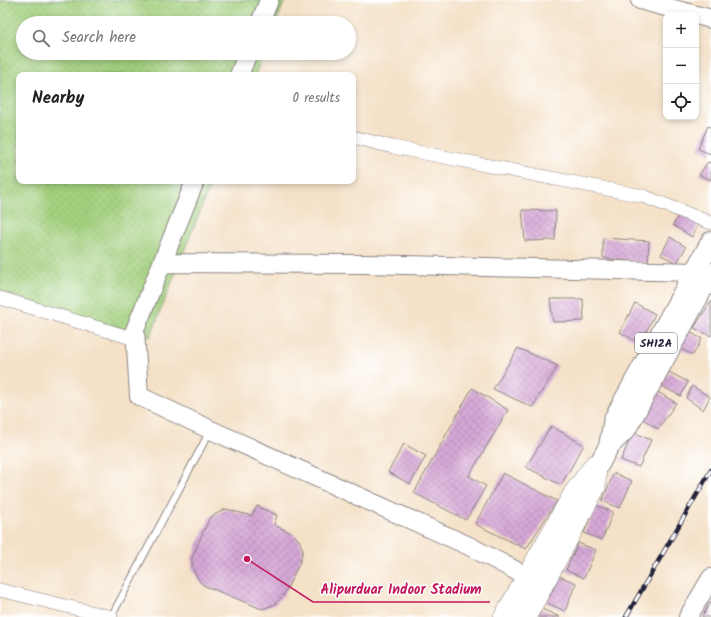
<!DOCTYPE html>
<html lang="en">
<head>
<meta charset="utf-8">
<style>
  :root { --surface:#fff; --page:#f6f6f6; --text:#202124; --muted:#757577; --line:#e0e0e0 }
  body { margin:0; font-family:Kalam,sans-serif; background:var(--page); color:var(--text) }
  .controls { position:absolute; right:12px; top:12px; display:grid; overflow:hidden; border-radius:8px; box-shadow:0 2px 6px #0003 }
  .controls button { width:36px; height:36px; display:grid; place-items:center; padding:0; border:0; border-bottom:1px solid var(--line); background:var(--surface); color:var(--text); font:20px sans-serif }
  .list { margin:0; padding:0; list-style:none }
  h2 { display:flex; justify-content:space-between; align-items:center; height:52px; margin:0; padding:0 16px; font-size:17px }
  h2 small { font-size:13px; font-weight:400; color:var(--muted) }
  .icon { flex:none; width:22px; height:22px; fill:none; stroke:currentColor; stroke-width:2; stroke-linecap:round; stroke-linejoin:round }
  .map { position:relative; flex:none; width:711px; height:617px; overflow:hidden }
  .search { position:absolute; background:var(--surface); box-shadow:0 2px 6px #0003; left:16px; top:16px; width:340px; height:44px; display:flex; align-items:center; gap:10px; box-sizing:border-box; padding:0 14px; border-radius:22px; color:var(--muted); font-size:15px }
  .panel { position:absolute; background:var(--surface); box-shadow:0 2px 6px #0003; left:16px; top:72px; width:340px; height:112px; border-radius:8px }
  .map>svg:first-child { display:block }
  .grass { fill:url(#grass-dots); stroke:#62795c }
  .building { fill:url(#building-cross-hatch) }
  .lines { fill:none; stroke-linecap:round; stroke-linejoin:round }
  .lane-casing { stroke:#8b8281; stroke-width:8 }
  .street-casing { stroke:#8b8281; stroke-width:14 }
  .secondary-casing { stroke:#8b8281; stroke-width:20 }
  .primary-casing { stroke:#8b8281; stroke-width:22 }
  .lane { stroke:#fff; stroke-width:6 }
  .street { stroke:#fff; stroke-width:13 }
  .secondary { stroke:#fff; stroke-width:18 }
  .primary { stroke:#fff; stroke-width:20 }
  .rail-casing { stroke:#22223b; stroke-width:4.5 }
  .rail { stroke:#fff; stroke-width:3; stroke-dasharray:9; stroke-linecap:butt }
  .labels { text-anchor:middle; dominant-baseline:central; stroke-width:3; stroke-linejoin:round; paint-order:stroke }
  .shield { fill:#fff; stroke:#646476; stroke-width:1 }
  .shield-label { font-size:12px; font-weight:bold; fill:#22223b }
  .leader { fill:none; stroke:#c2185b; stroke-width:1.5 }
  .callout-dot { fill:#c2185b; stroke:#fff; stroke-width:1.5 }
  .callout-label { font-size:14px; text-anchor:middle; font-weight:bold; fill:#c2185b; stroke:#fff; stroke-width:3; stroke-linejoin:round; paint-order:stroke }
</style>
</head>
<body>
<div class="map">
<svg width="711" height="617" viewBox="0 0 711 617">
  <defs>
    <pattern id="grass-dots" width="8" height="8" patternUnits="userSpaceOnUse"><rect width="8" height="8" fill="#a3d07e"/><path d="M2 2h.1M6 6h.1" fill="none" stroke="#8cb26e" stroke-width="1.8" stroke-linecap="round"/></pattern>
    <pattern id="building-cross-hatch" width="8" height="8" patternUnits="userSpaceOnUse"><rect width="8" height="8" fill="#d5a7d5"/><path d="M0 0l8 8M0 8l8-8" fill="none" stroke="#b78fb8"/></pattern>
  </defs>
  <rect width="100%" height="100%" fill="#fff"/>
  <filter id="ink" filterUnits="userSpaceOnUse"><feTurbulence type="fractalNoise" baseFrequency=".025" numOctaves="2"/><feDisplacementMap in="SourceGraphic" scale="8" xChannelSelector="R" yChannelSelector="G"/><feConvolveMatrix kernelMatrix="1 2 1 2 8 2 1 2 1" color-interpolation-filters="sRGB"/></filter>
  <filter id="wash" filterUnits="userSpaceOnUse"><feTurbulence type="fractalNoise" baseFrequency=".012" numOctaves="4" result="noise"/><feDisplacementMap in="SourceGraphic" scale="16" xChannelSelector="R" yChannelSelector="G"/><feGaussianBlur stdDeviation="0.9" result="paint"/><feColorMatrix in="noise" values="0 0 0 0 0 0 0 0 0 0 0 0 0 0 0 0 0 1.4 0 .05"/><feComposite in="paint" operator="in"/></filter>
  <g filter="url(#wash)">
    <rect width="100%" height="100%" fill="#f4e1c7"/>
    <path class="grass" d="M 0,0 L 285,0 L 276,23 L 23,23 L 23,53 L 264,53 L 255,75 L 19,75 L 19,181 L 212,181 L 150,337 L 0,292 Z"/>
    <g id="blocks">
      <path class="building" d="M 708,126 L 711,128 L 711,154 L 698,149 Z
        M 708,162 L 711,163 L 711,180 L 699,175 Z
        M 683,209 L 701,219 L 692,237 L 673,225 Z
        M 522,210 L 556,211 L 555,240 L 525,241 Z
        M 670,237 L 686,247 L 677,263 L 661,255 Z
        M 603,238 L 649,241 L 648,263 L 603,258 Z
        M 550,299 L 583,299 L 584,321 L 553,322 Z
        M 711,301 L 711,336 L 694,328 Z
        M 635,303 L 655,314 L 640,344 L 620,332 Z
        M 688,331 L 702,339 L 693,355 L 677,347 Z
        M 518,348 L 558,366 L 532,407 L 493,389 Z
        M 669,372 L 688,382 L 681,396 L 661,386 Z
        M 692,386 L 710,397 L 703,410 L 686,398 Z
        M 472,388 L 508,410 L 469,476 L 486,486 L 466,520 L 414,493 Z
        M 658,392 L 676,403 L 658,429 L 643,419 Z
        M 551,426 L 584,445 L 561,485 L 526,467 Z
        M 633,432 L 651,440 L 639,467 L 621,460 Z
        M 404,444 L 426,456 L 410,484 L 388,472 Z
        M 503,473 L 557,501 L 526,549 L 475,524 Z
        M 614,473 L 632,481 L 620,508 L 602,501 Z
        M 596,505 L 613,512 L 602,540 L 584,533 Z
        M 257,506 L 277,515 L 274,525 L 292,533 L 299,540 L 303,550 L 300,562 L 284,595 L 274,605 L 262,609 L 203,585 L 198,579 L 192,567 L 192,557 L 210,517 L 226,509 L 252,516 Z
        M 578,543 L 596,550 L 584,578 L 566,570 Z
        M 559,576 L 576,583 L 565,611 L 547,603 Z
        M 711,601 L 711,617 L 702,617 Z
        M 542,609 L 560,617 L 538,617 Z"/>
    </g>
  </g>
  <g filter="url(#ink)">
    <use href="#blocks" fill-opacity="0" stroke="#8b8281" stroke-width="1"/>
    <g class="lines">
      <defs>
        <path id="lane" d="M 111,617 L 210,431"/>
        <path id="street" d="M 353,137 L 393,147 L 643,196 L 711,223
          M 0,298 L 135,339
          M 0,590 L 111,617
          M 500,617 L 571,491 L 592,462 L 600,462 L 599,488 L 530,617"/>
        <path id="secondary" d="M 640,0 L 711,19
          M 260,23 L 269,0
          M 239,75 L 248,53
          M 195,181 L 135,330 L 139,396 L 211,430 L 469,546 L 524,575
          M 162,263 L 365,264 L 695,272 L 705,279
          M 688,617 L 711,578"/>
        <path id="primary" d="M 609,446 L 614,419 L 711,242
          M 515,617 L 609,446 L 626,429 L 711,273"/>
      </defs>
      <use href="#lane" class="lane-casing"/>
      <use href="#street" class="street-casing"/>
      <use href="#secondary" class="secondary-casing"/>
      <use href="#primary" class="primary-casing"/>
      <use href="#lane" class="lane"/>
      <use href="#street" class="street"/>
      <use href="#secondary" class="secondary"/>
      <use href="#primary" class="primary"/>
      <defs>
        <path id="rail" d="M 626,617 L 711,470"/>
      </defs>
      <use href="#rail" class="rail-casing"/>
      <use href="#rail" class="rail"/>
    </g>
  </g>
  <g class="labels">
    <rect class="shield" x="635" y="333" width="42" height="20" rx="3"/>
    <g class="shield-label">
      <text x="656" y="343">SH12A</text>
    </g>
  </g>
  <path class="leader" d="M247 559L313 602H490"/>
  <circle class="callout-dot" cx="247" cy="559" r="4"/>
  <g class="callout-label">
    <text x="401" y="594">Alipurduar Indoor Stadium</text>
  </g>
</svg>
<div class="controls">
<button>+</button>
<button>−</button>
<button><svg class="icon" aria-label="locate" viewBox="0 0 24 24"><circle cx="12" cy="12" r="6"/><path d="M12 2v4M12 18v4M2 12h4M18 12h4"/></svg></button>
</div>
<div class="search"><svg class="icon" aria-label="search" viewBox="0 0 24 24"><circle cx="10" cy="10" r="6"/><path d="M15 15l6 6"/></svg>Search here</div>
<section class="panel">
<h2>Nearby<small>0 results</small></h2>
<ul class="list">
</ul>
</section>
</div>
</body>
</html>
